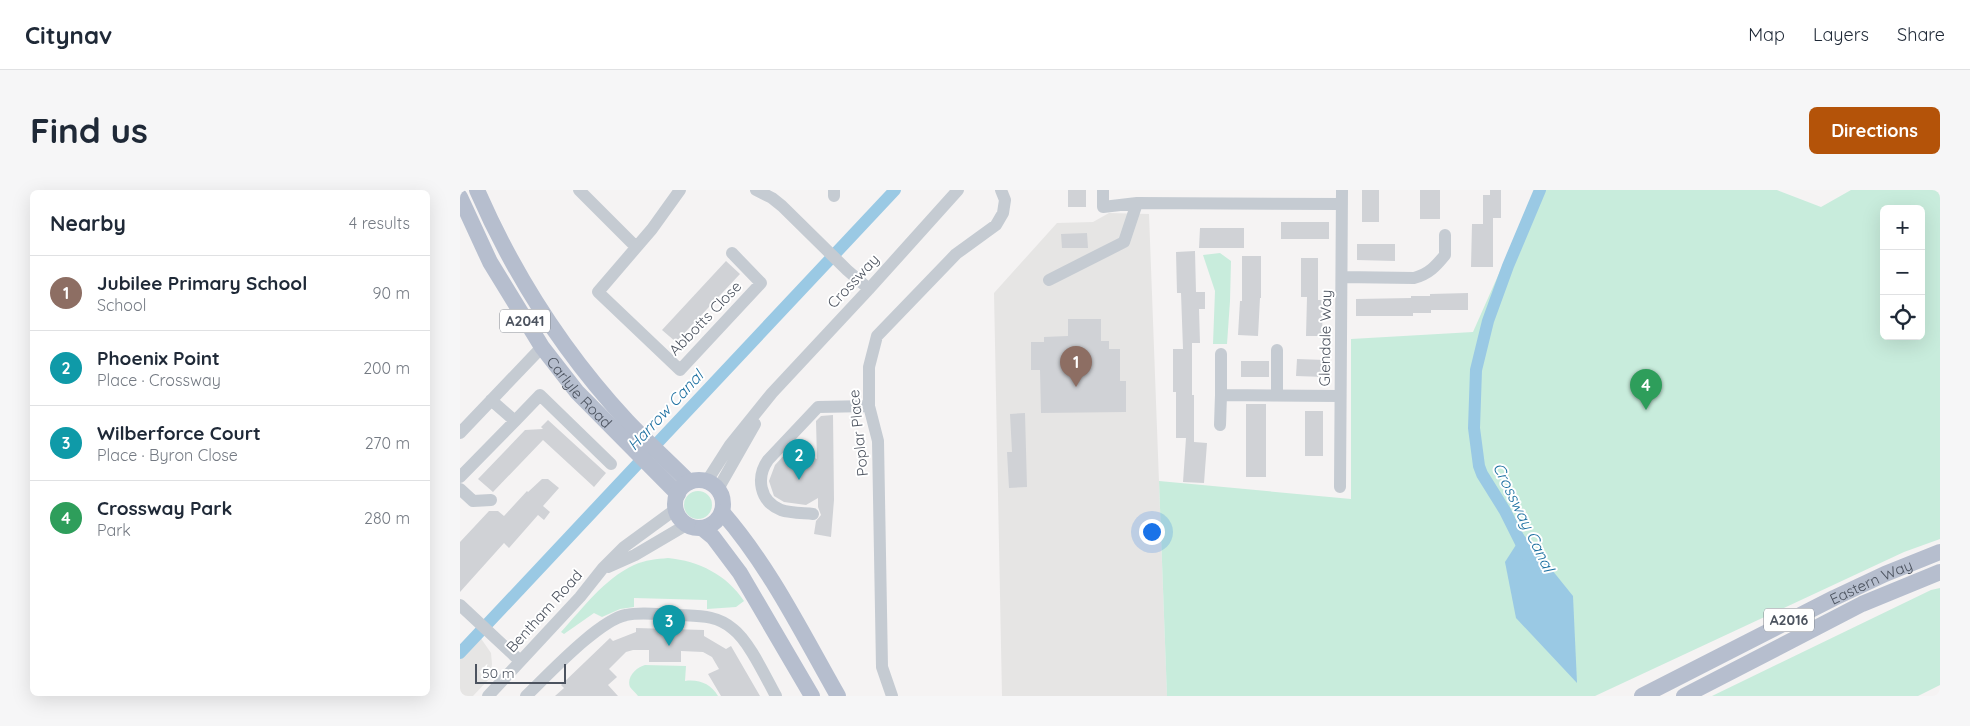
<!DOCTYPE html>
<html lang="en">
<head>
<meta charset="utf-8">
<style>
  :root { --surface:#fff; --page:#f6f6f7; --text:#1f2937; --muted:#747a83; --line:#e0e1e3; --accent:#b45309 }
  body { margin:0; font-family:Quicksand,sans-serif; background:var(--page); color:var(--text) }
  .controls { position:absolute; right:15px; top:15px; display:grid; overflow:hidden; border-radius:8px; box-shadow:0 5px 20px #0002 }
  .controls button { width:45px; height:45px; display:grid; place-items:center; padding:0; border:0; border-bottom:1px solid var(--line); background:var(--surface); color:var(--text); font:25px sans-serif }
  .scale { position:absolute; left:15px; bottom:12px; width:91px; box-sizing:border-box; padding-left:5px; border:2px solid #4c535f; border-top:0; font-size:14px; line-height:18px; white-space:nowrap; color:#4c535f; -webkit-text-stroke:4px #fff; paint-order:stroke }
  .you { position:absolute; left:691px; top:341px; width:18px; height:18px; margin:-12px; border:4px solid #fff; border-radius:50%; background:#1a73e8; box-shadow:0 0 0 8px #1a73e833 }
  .badge { display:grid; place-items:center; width:32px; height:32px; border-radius:50%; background:var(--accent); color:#fff; font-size:16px; font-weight:700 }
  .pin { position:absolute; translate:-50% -41px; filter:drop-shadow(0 1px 2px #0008) }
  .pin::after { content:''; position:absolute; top:26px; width:18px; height:15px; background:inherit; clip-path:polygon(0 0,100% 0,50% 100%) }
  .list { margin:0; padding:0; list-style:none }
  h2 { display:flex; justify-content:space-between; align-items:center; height:65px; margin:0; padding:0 20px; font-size:21px }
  h2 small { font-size:16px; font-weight:400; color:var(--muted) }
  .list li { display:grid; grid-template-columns:32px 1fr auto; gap:15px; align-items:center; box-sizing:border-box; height:75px; padding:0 20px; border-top:1px solid var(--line) }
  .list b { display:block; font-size:19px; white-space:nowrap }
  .list p { margin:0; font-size:16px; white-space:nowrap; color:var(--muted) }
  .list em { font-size:16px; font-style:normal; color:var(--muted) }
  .icon { flex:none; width:28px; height:28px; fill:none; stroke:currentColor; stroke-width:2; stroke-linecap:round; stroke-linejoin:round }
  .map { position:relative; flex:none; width:1480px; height:506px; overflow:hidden; border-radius:8px }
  header { display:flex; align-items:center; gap:30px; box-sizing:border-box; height:70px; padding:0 25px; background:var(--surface); border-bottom:1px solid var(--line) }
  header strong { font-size:24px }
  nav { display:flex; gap:28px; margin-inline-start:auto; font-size:18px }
  .intro { display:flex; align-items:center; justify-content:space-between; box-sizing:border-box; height:120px; padding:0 30px }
  h1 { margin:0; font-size:35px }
  .button { padding:12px 22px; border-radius:8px; background:var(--accent); color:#fff; font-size:18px; font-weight:700 }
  main { display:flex; gap:30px; padding:0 30px }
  aside { flex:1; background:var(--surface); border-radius:8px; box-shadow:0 5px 20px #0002 }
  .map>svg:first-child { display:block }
  .education { fill:#e6e5e4 }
  .green { fill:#c8ecdc; fill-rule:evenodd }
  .water { fill:#9ac9e4 }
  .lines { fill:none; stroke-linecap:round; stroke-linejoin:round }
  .canal { stroke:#9ac9e4; stroke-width:12 }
  .building { fill:#d0d2d6 }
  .minor { stroke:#c5cbd2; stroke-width:12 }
  .major { stroke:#b6bece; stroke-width:16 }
  .labels { text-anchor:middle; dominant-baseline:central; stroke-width:4; stroke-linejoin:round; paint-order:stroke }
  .shield { fill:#fff; stroke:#82878f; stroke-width:1 }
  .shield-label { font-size:14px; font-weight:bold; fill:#4c535f }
  .street-label { font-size:15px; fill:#4c535f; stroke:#fff }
  .water-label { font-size:16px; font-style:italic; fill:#1d70a1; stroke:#fff }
</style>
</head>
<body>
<header>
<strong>Citynav</strong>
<nav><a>Map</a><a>Layers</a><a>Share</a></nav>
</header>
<div class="intro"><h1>Find us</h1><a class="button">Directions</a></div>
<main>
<aside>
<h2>Nearby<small>4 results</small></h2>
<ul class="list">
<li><span class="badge" style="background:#8d6e63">1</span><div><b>Jubilee Primary School</b><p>School</p></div><em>90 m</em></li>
<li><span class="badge" style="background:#0f9aa8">2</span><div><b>Phoenix Point</b><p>Place · Crossway</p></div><em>200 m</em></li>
<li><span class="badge" style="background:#0f9aa8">3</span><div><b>Wilberforce Court</b><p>Place · Byron Close</p></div><em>270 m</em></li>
<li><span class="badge" style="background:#2e9e5b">4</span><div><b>Crossway Park</b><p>Park</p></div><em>280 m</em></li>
</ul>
</aside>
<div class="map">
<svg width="1480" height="506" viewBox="0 0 1480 506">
  <rect width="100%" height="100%" fill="#f5f3f3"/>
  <path class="education" d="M 649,23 L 689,24 L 707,506 L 542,506 L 534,103 L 597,33 L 633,32 Z
    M 20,447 L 31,463 L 32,474 L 30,488 L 13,506 L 0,506 L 0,468 Z"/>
  <path class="green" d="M 1076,0 L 1317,0 L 1361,17 L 1391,0 L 1480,0 L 1480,349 L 1444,362 L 1135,506 L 707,506 L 699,291 L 891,309 L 891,149 L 1013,142 ZM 1424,19 L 1461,19 L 1461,146 L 1424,146 Z
    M 760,63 L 771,71 L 770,111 L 767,154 L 753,154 L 755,101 L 743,65 Z
    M224 315a14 14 0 1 1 28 0a14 14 0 1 1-28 0Z
    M 208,368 C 239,371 267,385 284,411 L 276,417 L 247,419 L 247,410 L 174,408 L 174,417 L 160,419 L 142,427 L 134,423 L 104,444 L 101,442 C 123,418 144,389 174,375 C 185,370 197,369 208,368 Z
    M 1480,398 L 1480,495 L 1458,506 L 1252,506 L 1471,400 Z
    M 185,475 L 226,476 L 225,491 C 239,489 251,494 258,506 L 178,506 C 176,503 172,500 170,497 C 166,487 177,477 185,475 Z"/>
  <path class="water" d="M 1063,344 L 1113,406 L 1117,493 L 1056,428 L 1045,372 Z"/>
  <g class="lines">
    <path class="canal" d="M 1067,365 L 1045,321 L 1022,284 L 1019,276 L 1014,238 L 1016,180 L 1028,131 L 1048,76 L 1080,0
      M 0,463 L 435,0"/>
  </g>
  <path class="building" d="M 608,0 L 626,0 L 626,17 L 608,17 Z
    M 902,0 L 919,0 L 919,32 L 902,32 Z
    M 960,0 L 980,0 L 980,29 L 960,29 Z
    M 1030,0 L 1041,0 L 1041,28 L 1033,28 L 1033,77 L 1011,77 L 1012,34 L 1023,34 L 1023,5 L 1030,5 Z
    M 821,32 L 869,32 L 869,49 L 821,49 Z
    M 740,38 L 784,38 L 784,58 L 739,58 Z
    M 627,43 L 628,58 L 602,58 L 601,44 Z
    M 897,54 L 935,54 L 935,71 L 897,70 Z
    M 735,61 L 736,102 L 745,102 L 745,119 L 739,119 L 740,153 L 732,153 L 732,205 L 734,205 L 734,252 L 747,253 L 744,293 L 723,292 L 726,248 L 716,248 L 716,202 L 713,202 L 713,159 L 723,159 L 721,103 L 717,103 L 716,62 Z
    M 782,66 L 801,66 L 801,108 L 800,108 L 798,146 L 778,145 L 780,111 L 782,111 Z
    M 841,68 L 858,68 L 858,110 L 863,110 L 862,146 L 846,146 L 847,107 L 841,107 Z
    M 266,71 L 280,84 L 216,152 L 202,140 Z
    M 1008,103 L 1008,120 L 971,120 L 971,123 L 953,123 L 953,126 L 896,126 L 896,109 L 951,108 L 951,106 L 970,106 L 970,104 Z
    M 608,129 L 641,129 L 641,151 L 649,151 L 649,159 L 660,159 L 660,191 L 666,191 L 666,222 L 581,223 L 580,180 L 571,180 L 571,152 L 584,152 L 584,147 L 608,146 Z
    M 837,169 L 865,170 L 864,187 L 836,186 Z
    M 781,171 L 809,171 L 809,187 L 781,187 Z
    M 786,214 L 806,214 L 806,287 L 786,287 Z
    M 845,221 L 863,221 L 863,266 L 845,266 Z
    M 565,223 L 567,297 L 549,298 L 547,262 L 552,262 L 550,224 Z
    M 373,225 L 374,310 L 371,347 L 354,344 L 356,331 L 361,325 L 358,317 L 358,308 L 346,315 L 324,312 L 314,306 L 309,291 L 315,275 L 327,262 L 336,261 L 357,269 L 356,231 L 361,226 Z
    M 88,230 L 146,283 L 134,297 L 83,250 L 33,302 L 18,289 L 65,240 L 83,239 L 81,237 Z
    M 82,289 L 88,289 L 99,298 L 83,316 L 90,322 L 84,330 L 78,325 L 49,358 L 44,353 L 0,402 L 0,352 L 29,321 L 38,321 L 44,326 L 67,301 L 68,302 Z
    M 176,438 L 244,440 L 244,446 L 266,459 L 271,456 L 300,506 L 261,506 L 248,484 L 259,479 L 252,467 L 243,462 L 221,461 L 221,472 L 189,472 L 189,460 L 173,460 L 166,462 L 149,479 L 157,487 L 148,495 L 158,506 L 95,506 L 104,498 L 101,495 L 150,448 L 153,451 L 176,442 Z"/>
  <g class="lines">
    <path class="minor" d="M 119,0 L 175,56
      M 220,0 L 192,39 L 138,102 L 220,180 L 301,93 L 272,63
      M 296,0 L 312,8 L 322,16 L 387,80 L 409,99
      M 643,0 L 643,17 L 677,13 L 882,14
      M 374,6 L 374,0
      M 882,87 L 954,88 C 969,84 976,76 985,65 L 985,45
      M 589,90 L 664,52 L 677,13
      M 817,160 L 817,205
      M 761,164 L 761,205
      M 31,210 L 55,231 L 80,205 L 151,274
      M 760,235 L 761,205 L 880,206
      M 0,243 L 82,157
      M 0,287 L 55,231
      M 247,291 L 270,255 L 312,203 L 409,99 L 498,0
      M 880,297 L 882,0
      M 0,299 L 13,311 L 31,310
      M 258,299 L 295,234
      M 353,324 C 343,323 330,323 321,320 C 299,311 296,287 308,270 L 358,217 L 409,216
      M 148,377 L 175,365 L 226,335
      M 0,415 L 60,471
      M 28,506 L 120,407 L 143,378 L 164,357 L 216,319
      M 66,506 C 88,485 139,430 166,425 C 182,421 202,425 219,425 C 239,426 257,425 273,439 C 289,451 306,488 316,506
      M 432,506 L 422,477 L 418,251 L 409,216 L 409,177 L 417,146 L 496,64 L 536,35 L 543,23 L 545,10 L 541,0"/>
    <g class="major">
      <path d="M 17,0 C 54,85 104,163 167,231 C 187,252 209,272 229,292"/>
      <path id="s1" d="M 0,7 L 30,72 L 82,157 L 117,202 L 218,304"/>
      <circle cx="239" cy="314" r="24"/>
      <path d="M 262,322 C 310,377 342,443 378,506"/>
      <path d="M 242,338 L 253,347 L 280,383 L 352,506"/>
      <path id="s2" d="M 1182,506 L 1374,408 L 1425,384 L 1480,362"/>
      <path d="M 1224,506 L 1402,414 L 1480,382"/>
    </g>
  </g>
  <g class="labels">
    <g class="shield">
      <rect x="40" y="119.5" width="50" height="23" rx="4"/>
      <rect x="1304" y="418.5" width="50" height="23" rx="4"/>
    </g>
    <g class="shield-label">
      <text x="65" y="131">A2041</text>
      <text x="1329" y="430">A2016</text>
    </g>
    <g class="street-label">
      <text transform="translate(393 91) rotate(-47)">Crossway</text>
      <text transform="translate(245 128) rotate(-46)">Abbotts Close</text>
      <text transform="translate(865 148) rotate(-89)">Glendale Way</text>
      <text stroke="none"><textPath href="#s1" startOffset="230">Carlyle Road</textPath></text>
      <text transform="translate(398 243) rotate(-96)">Poplar Place</text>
      <text stroke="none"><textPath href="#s2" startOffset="256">Eastern Way</textPath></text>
      <text transform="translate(84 421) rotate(-48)">Bentham Road</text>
    </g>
    <g class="water-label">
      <text transform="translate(205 220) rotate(-47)">Harrow Canal</text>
      <text transform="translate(1064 327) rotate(64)">Crossway Canal</text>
    </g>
  </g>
</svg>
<div class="controls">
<button>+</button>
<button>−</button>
<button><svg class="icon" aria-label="locate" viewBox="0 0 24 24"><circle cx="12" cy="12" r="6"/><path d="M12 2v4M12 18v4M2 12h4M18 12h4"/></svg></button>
</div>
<div class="scale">50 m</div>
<div class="you"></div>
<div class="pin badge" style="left:616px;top:197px;background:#8d6e63">1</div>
<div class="pin badge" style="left:339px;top:290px;background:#0f9aa8">2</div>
<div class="pin badge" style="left:209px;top:456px;background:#0f9aa8">3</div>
<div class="pin badge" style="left:1186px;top:220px;background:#2e9e5b">4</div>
</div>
</main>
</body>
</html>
